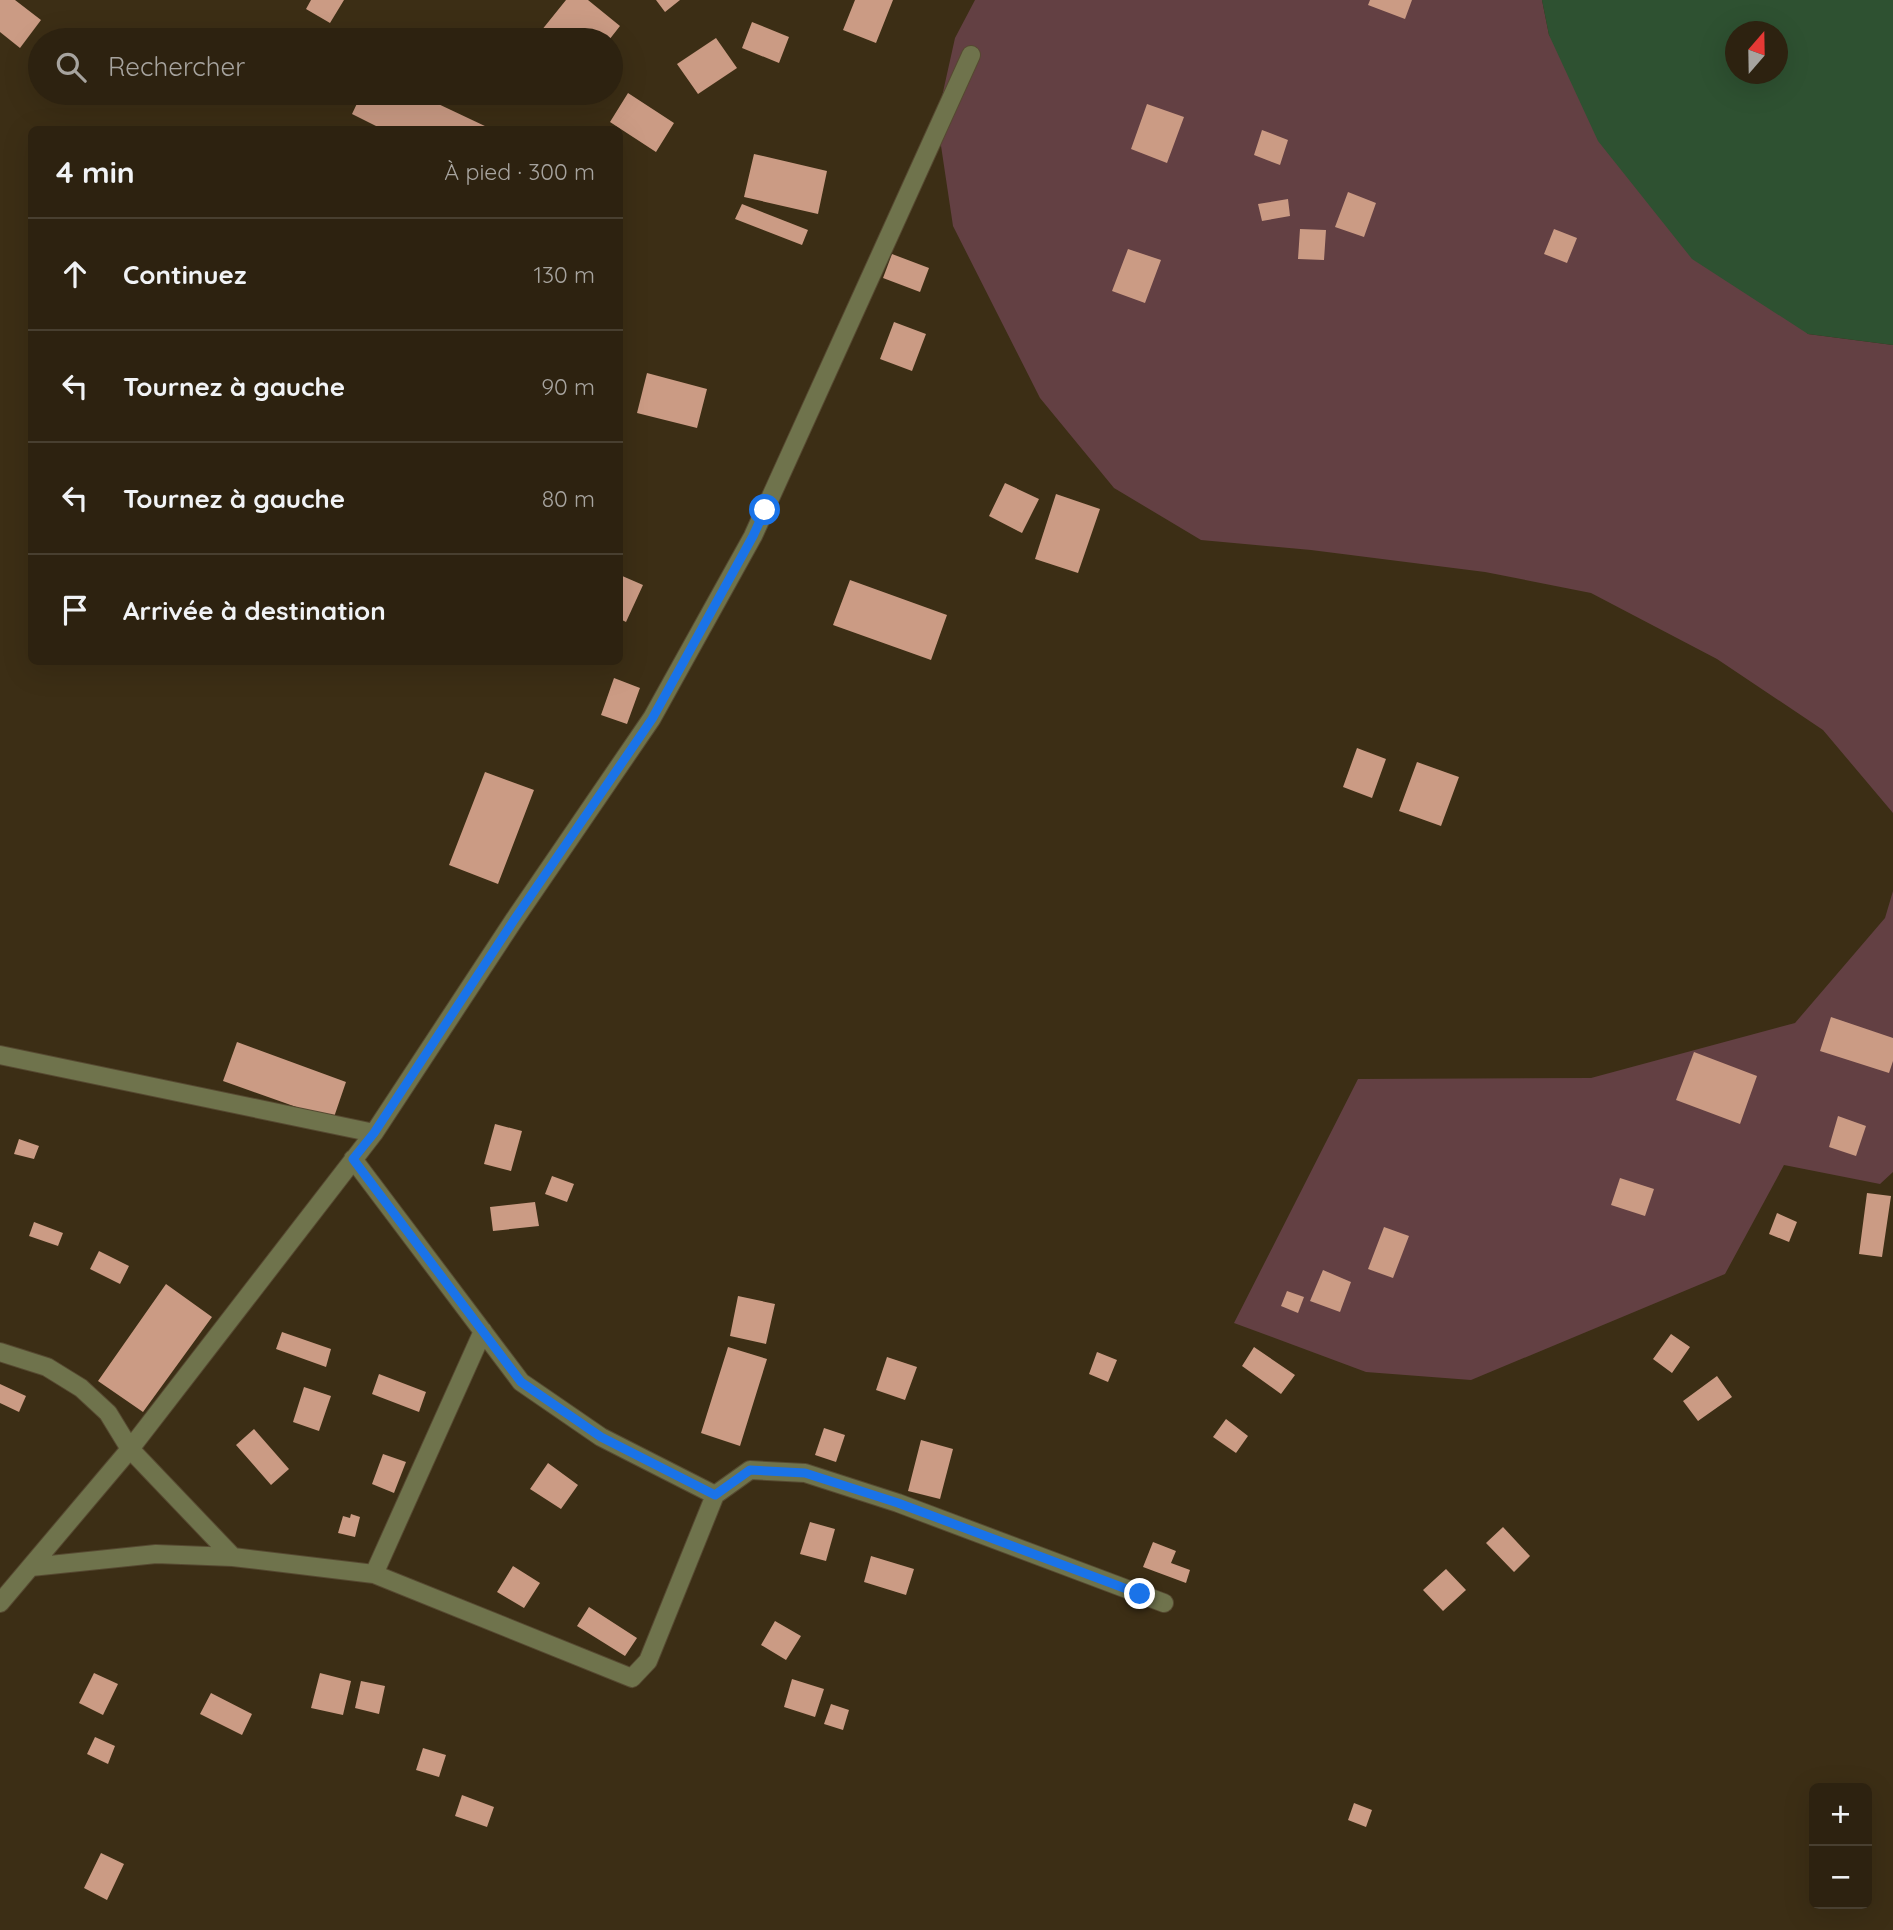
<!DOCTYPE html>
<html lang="fr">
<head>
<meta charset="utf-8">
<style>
  :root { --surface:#2d2210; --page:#352a19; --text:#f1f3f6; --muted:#a7a49f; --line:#483f30 }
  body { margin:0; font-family:Quicksand,sans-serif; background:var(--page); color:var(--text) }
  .controls { position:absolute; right:21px; bottom:21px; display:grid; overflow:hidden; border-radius:10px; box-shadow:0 7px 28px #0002 }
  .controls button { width:63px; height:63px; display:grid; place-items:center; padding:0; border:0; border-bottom:2px solid var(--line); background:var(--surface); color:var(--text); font:35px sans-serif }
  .compass { position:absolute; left:1725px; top:21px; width:63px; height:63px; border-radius:50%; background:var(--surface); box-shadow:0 7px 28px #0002; rotate:20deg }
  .stop { position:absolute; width:21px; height:21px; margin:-16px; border:5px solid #1a73e8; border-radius:50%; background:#fff }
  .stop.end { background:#1a73e8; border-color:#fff; box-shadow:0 2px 7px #0008 }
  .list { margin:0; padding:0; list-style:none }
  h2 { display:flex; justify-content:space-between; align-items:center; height:91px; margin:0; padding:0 28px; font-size:30px }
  h2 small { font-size:23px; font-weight:400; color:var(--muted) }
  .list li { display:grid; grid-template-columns:46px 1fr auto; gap:21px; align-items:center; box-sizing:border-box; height:112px; padding:0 28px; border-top:2px solid var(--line) }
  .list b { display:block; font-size:26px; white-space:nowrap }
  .list em { font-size:23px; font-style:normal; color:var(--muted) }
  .icon { flex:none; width:38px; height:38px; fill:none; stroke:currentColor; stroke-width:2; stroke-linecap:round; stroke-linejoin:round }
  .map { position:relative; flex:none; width:1893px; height:1930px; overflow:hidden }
  .search { position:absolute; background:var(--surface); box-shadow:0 7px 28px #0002; left:28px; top:28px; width:595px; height:77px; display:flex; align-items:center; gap:18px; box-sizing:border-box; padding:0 24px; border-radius:38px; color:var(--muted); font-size:26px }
  .panel { position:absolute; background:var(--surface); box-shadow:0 7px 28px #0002; left:28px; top:126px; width:595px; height:539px; border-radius:10px }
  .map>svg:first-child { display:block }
  .green { fill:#634043 }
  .water { fill:#2e5131; fill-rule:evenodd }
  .building { fill:#cb9b84 }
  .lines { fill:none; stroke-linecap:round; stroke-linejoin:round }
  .minor-casing { stroke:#564931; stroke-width:20 }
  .minor { stroke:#6f734c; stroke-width:18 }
  .route { stroke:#1a73e8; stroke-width:9 }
</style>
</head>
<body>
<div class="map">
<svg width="1893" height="1930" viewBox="0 0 1893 1930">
  <rect width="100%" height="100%" fill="#3c2e15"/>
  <path class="green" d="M 975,0 L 1542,0 L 1549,35 L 1808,334 L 1893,345 L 1893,813 L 1823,730 L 1717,659 L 1591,593 L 1485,572 L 1311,550 L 1201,540 L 1114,488 L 1040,398 L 953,226 L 937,119 L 955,38 Z
    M 1893,891 L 1893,1172 L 1880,1184 L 1784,1165 L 1725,1274 L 1471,1380 L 1366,1372 L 1234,1323 L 1358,1079 L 1591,1078 L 1795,1023 L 1885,918 Z"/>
  <path class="water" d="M 1542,0 L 1893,0 L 1893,345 L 1808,334 L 1692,259 L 1598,141 L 1549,35 ZM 1736,32 L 1778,32 L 1778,74 L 1736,74 Z"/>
  <path class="building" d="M 0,0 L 15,0 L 41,20 L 20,48 L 0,32 Z
    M 311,0 L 344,0 L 330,23 L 306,9 Z
    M 566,0 L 588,0 L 620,26 L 609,40 L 553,40 L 541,31 Z
    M 656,0 L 680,0 L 665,12 Z
    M 855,0 L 893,0 L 876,43 L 843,30 Z
    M 1370,0 L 1412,0 L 1405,19 L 1368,5 Z
    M 752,22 L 789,37 L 779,63 L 742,48 Z
    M 716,38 L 737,68 L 698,94 L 677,64 Z
    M 362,93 L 415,93 L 487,127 L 486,130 L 384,130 L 352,114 Z
    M 628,93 L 674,123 L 656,152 L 610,122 Z
    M 1147,104 L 1184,117 L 1167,163 L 1131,149 Z
    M 1262,130 L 1288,140 L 1280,165 L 1254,155 Z
    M 754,154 L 827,171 L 818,214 L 744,197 Z
    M 1348,192 L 1376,203 L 1364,237 L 1335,227 Z
    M 1288,199 L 1290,216 L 1262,221 L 1258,204 Z
    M 742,204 L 808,230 L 802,245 L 735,219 Z
    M 1300,229 L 1326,230 L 1324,260 L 1298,259 Z
    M 1554,229 L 1577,238 L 1567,263 L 1544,254 Z
    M 1128,249 L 1161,260 L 1145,303 L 1112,291 Z
    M 892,254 L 929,268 L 920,292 L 883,278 Z
    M 894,322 L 926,334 L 912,371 L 880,359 Z
    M 647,373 L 707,389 L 697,428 L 637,413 Z
    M 1005,483 L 1039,499 L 1022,533 L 989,516 Z
    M 1056,494 L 1100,509 L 1078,573 L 1035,559 Z
    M 620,575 L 643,585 L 626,622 L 620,619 Z
    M 850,580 L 947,615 L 931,660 L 833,625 Z
    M 614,678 L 640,688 L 627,724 L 601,715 Z
    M 1357,748 L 1386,759 L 1372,798 L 1343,787 Z
    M 1417,762 L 1459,777 L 1441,826 L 1399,811 Z
    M 485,772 L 534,790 L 498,884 L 449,865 Z
    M 1831,1017 L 1893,1038 L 1893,1061 L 1889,1073 L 1820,1051 Z
    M 237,1042 L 346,1082 L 333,1120 L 223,1081 Z
    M 1694,1052 L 1757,1076 L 1740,1124 L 1676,1100 Z
    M 1838,1116 L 1866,1126 L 1856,1156 L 1829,1147 Z
    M 495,1124 L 522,1131 L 511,1171 L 484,1164 Z
    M 19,1139 L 39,1146 L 34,1159 L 14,1154 Z
    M 552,1176 L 574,1184 L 567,1202 L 545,1194 Z
    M 1620,1178 L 1654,1189 L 1645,1216 L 1611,1205 Z
    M 1867,1193 L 1891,1196 L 1882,1257 L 1859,1254 Z
    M 535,1202 L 539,1226 L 493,1231 L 490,1207 Z
    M 1777,1213 L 1797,1222 L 1789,1242 L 1769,1234 Z
    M 34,1222 L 63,1233 L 58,1246 L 29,1236 Z
    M 1384,1227 L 1409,1236 L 1393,1278 L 1368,1269 Z
    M 99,1251 L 129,1266 L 120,1284 L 90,1269 Z
    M 1323,1270 L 1351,1282 L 1340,1312 L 1310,1301 Z
    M 166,1284 L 212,1317 L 143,1412 L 98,1381 Z
    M 1287,1291 L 1304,1297 L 1298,1313 L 1281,1306 Z
    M 738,1296 L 775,1304 L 766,1344 L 730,1336 Z
    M 282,1332 L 331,1349 L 326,1367 L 276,1349 Z
    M 1671,1334 L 1690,1347 L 1672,1373 L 1653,1359 Z
    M 728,1347 L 767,1359 L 740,1446 L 701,1433 Z
    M 1254,1347 L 1295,1375 L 1281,1394 L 1242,1366 Z
    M 1097,1352 L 1117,1360 L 1108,1382 L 1089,1374 Z
    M 887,1357 L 917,1367 L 905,1400 L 876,1390 Z
    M 379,1374 L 426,1392 L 419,1412 L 372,1394 Z
    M 1717,1376 L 1732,1397 L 1698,1421 L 1683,1401 Z
    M 0,1384 L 26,1396 L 19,1412 L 0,1403 Z
    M 304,1387 L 331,1396 L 319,1431 L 293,1422 Z
    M 1226,1419 L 1248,1436 L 1236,1453 L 1213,1437 Z
    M 824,1428 L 845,1435 L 836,1462 L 815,1455 Z
    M 254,1429 L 289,1469 L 271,1485 L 236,1445 Z
    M 921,1440 L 953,1449 L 940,1499 L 908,1491 Z
    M 383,1454 L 406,1462 L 394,1493 L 372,1484 Z
    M 548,1463 L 578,1485 L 561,1509 L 530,1489 Z
    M 351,1514 L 360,1517 L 355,1537 L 338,1533 L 343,1516 L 350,1518 Z
    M 810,1522 L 835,1529 L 826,1561 L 800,1554 Z
    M 1503,1527 L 1530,1556 L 1514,1572 L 1486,1543 Z
    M 1153,1542 L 1176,1551 L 1171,1563 L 1190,1570 L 1186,1583 L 1143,1567 Z
    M 871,1556 L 914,1569 L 906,1595 L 864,1582 Z
    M 513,1566 L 540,1583 L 524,1608 L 497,1592 Z
    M 1446,1569 L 1466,1590 L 1443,1611 L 1423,1590 Z
    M 589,1607 L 637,1638 L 625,1656 L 577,1626 Z
    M 775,1621 L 801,1636 L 786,1660 L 761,1645 Z
    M 94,1673 L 118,1684 L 103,1715 L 79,1703 Z
    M 320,1673 L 351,1681 L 343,1715 L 311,1708 Z
    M 792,1679 L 824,1689 L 815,1717 L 784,1707 Z
    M 361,1681 L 385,1686 L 379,1714 L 355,1708 Z
    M 211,1693 L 252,1714 L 242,1735 L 200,1714 Z
    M 831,1704 L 849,1710 L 843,1730 L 824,1724 Z
    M 95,1737 L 115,1746 L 108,1764 L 87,1754 Z
    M 423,1748 L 446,1755 L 439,1777 L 416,1770 Z
    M 462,1795 L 494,1807 L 487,1827 L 455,1816 Z
    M 1354,1803 L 1372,1810 L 1366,1827 L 1348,1820 Z
    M 101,1853 L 124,1864 L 107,1900 L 84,1888 Z"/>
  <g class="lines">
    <defs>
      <path id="minor" d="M 0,1055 L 374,1133
        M 353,1159 L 521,1382 L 601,1437 L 715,1495
        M 0,1352 L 47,1367 L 81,1388 L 108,1413 L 130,1449 L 233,1557
        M 31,1567 L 156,1554 L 233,1557 L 374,1574 L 632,1678 L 648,1661 L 715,1495 L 750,1470 L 805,1473 L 898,1503 L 1164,1603
        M 374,1574 L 483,1331
        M 0,1603 L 130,1449 L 374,1133 L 514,920 L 652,718 L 753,536 L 971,55"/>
    </defs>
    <use href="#minor" class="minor-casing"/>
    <use href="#minor" class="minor"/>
  </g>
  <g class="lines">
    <path class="route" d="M 765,510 L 753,536 L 652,719 L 514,920 L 374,1133 L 353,1159 L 521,1382 L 601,1437 L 715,1495 L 750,1470 L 805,1473 L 898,1503 L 1140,1594"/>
  </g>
</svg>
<div class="controls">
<button>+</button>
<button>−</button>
</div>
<svg class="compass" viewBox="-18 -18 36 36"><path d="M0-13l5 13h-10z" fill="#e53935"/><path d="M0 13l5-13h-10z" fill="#a7a49f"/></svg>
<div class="stop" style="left:765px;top:510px"></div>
<div class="stop end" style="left:1140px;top:1594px"></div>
<div class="search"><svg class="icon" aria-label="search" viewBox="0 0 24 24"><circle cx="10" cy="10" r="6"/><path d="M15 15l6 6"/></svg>Rechercher</div>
<section class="panel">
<h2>4 min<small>À pied · 300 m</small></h2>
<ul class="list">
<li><svg class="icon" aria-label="ahead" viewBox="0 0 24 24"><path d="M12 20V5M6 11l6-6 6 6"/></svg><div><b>Continuez</b></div><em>130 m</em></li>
<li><svg class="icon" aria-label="left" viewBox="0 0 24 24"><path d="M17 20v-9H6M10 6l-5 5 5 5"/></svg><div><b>Tournez à gauche</b></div><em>90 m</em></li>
<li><svg class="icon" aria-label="left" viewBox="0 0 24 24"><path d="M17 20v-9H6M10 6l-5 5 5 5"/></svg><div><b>Tournez à gauche</b></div><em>80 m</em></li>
<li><svg class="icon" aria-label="arrive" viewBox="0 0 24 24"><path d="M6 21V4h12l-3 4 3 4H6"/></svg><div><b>Arrivée à destination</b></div></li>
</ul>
</section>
</div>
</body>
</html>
